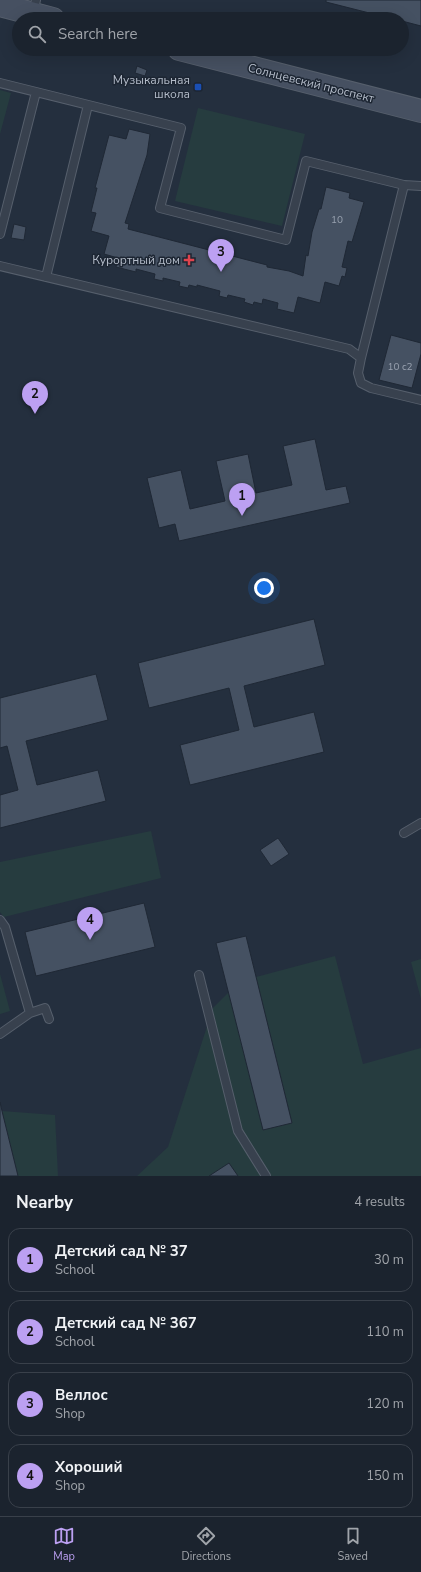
<!DOCTYPE html>
<html lang="en">
<head>
<meta charset="utf-8">
<style>
  :root { --surface:#1b232e; --page:#242b36; --text:#f1f3f6; --muted:#a0a4aa; --line:#39404a; --accent:#bca0f2 }
  body { margin:0; font-family:"Nunito Sans",sans-serif; background:var(--page); color:var(--text) }
  .you { position:absolute; left:264px; top:588px; width:14px; height:14px; margin:-10px; border:3px solid #fff; border-radius:50%; background:#1a73e8; box-shadow:0 0 0 6px #1a73e833 }
  .badge { display:grid; place-items:center; width:26px; height:26px; border-radius:50%; background:var(--accent); color:#111; font-size:13px; font-weight:700 }
  .pin { position:absolute; translate:-50% -33px; filter:drop-shadow(0 1px 2px #0008) }
  .pin::after { content:''; position:absolute; top:21px; width:14px; height:12px; background:inherit; clip-path:polygon(0 0,100% 0,50% 100%) }
  .list { margin:0; padding:0; list-style:none }
  h2 { display:flex; justify-content:space-between; align-items:center; height:52px; margin:0; padding:0 16px; font-size:17px }
  h2 small { font-size:13px; font-weight:400; color:var(--muted) }
  .list li { display:grid; grid-template-columns:26px 1fr auto; gap:12px; align-items:center; box-sizing:border-box; height:64px; margin:0 8px 8px; padding:0 8px; border:1px solid var(--line); border-radius:12px }
  .list b { display:block; font-size:15px; white-space:nowrap }
  .list p { margin:0; font-size:13px; white-space:nowrap; color:var(--muted) }
  .list em { font-size:13px; font-style:normal; color:var(--muted) }
  .icon { flex:none; width:22px; height:22px; fill:none; stroke:currentColor; stroke-width:2; stroke-linecap:round; stroke-linejoin:round }
  .map { position:relative; flex:none; width:421px; height:1176px; overflow:hidden }
  .search { position:absolute; background:var(--surface); box-shadow:0 4px 16px #0002; left:12px; right:12px; top:12px; height:44px; display:flex; align-items:center; gap:10px; box-sizing:border-box; padding:0 14px; border-radius:22px; color:var(--muted); font-size:15px }
  .sheet { height:340px; background:var(--surface) }
  nav { display:flex; justify-content:space-around; align-items:center; box-sizing:border-box; height:56px; border-top:1px solid var(--line); background:var(--surface); font-size:11px; color:var(--muted) }
  nav a { display:grid; justify-items:center; gap:2px }
  nav .on { color:var(--accent) }
  .map>svg:first-child { display:block }
  .green { fill:#263c3f }
  .building { fill:#455162; stroke:#1f2835 }
  .lines { fill:none; stroke-linecap:round; stroke-linejoin:round }
  .lane-casing { stroke:#565f6c; stroke-width:10 }
  .secondary-casing { stroke:#565f6c; stroke-width:24 }
  .lane { stroke:#38414e; stroke-width:8 }
  .secondary { stroke:#465061; stroke-width:22 }
  .transit-dot { fill:#1a4fb4; stroke:#1d2633; stroke-width:1.5 }
  .health-dot { fill:#e0444e; stroke:#1d2633; stroke-width:1.5 }
  .labels { text-anchor:middle; dominant-baseline:central; stroke-width:3; stroke-linejoin:round; paint-order:stroke }
  .number-label { font-size:10px; fill:#98a1af }
  .poi-label { font-size:12px; fill:#b4bcc9; stroke:#1d2633; text-anchor:end }
  .street-label { font-size:12px; fill:#b4bcc9; stroke:#1d2633 }
</style>
</head>
<body>
<div class="map">
<svg width="421" height="1176" viewBox="0 0 421 1176">
  <rect width="100%" height="100%" fill="#242f3e"/>
  <path class="green" d="M 0,90 L 11,93 L 0,134 Z
    M 198,108 L 305,134 L 282,226 L 175,201 Z
    M 151,831 L 161,878 L 4,917 L 0,912 L 0,862 Z
    M 335,956 L 363,1064 L 421,1048 L 421,1176 L 137,1176 L 168,1147 L 213,1008 L 229,992 L 263,1130 L 292,1122 L 256,977 Z
    M 421,959 L 421,999 L 411,962 Z
    M 0,974 L 10,1011 L 0,1014 Z
    M 2,1111 L 55,1115 L 58,1176 L 18,1176 Z"/>
  <path class="building" d="M 326,0 L 421,0 L 421,26 L 402,21 L 402,19 L 393,19 L 326,2 Z
    M 137,66 L 147,70 L 145,76 L 135,73 Z
    M 129,129 L 150,134 L 147,155 L 125,223 L 129,224 L 128,229 L 267,265 L 267,267 L 289,271 L 303,276 L 306,255 L 308,256 L 312,232 L 319,209 L 321,209 L 326,187 L 350,193 L 349,198 L 364,202 L 352,242 L 348,241 L 342,267 L 347,268 L 345,277 L 342,276 L 339,286 L 325,282 L 320,303 L 298,297 L 294,313 L 277,309 L 278,303 L 263,299 L 262,304 L 254,302 L 253,305 L 244,302 L 245,299 L 228,295 L 227,298 L 219,296 L 220,291 L 197,285 L 197,287 L 189,285 L 188,288 L 179,286 L 180,282 L 163,278 L 163,281 L 154,279 L 155,274 L 136,269 L 136,272 L 116,267 L 118,258 L 104,254 L 109,236 L 91,231 L 96,213 L 91,212 L 97,188 L 95,188 L 109,135 L 126,139 Z
    M 14,224 L 26,227 L 24,240 L 11,238 Z
    M 391,335 L 421,343 L 421,354 L 412,388 L 379,380 Z
    M 315,439 L 326,490 L 346,486 L 350,503 L 179,541 L 175,524 L 159,528 L 147,478 L 181,470 L 190,509 L 225,501 L 216,461 L 248,454 L 256,493 L 292,485 L 283,446 Z
    M 314,619 L 325,665 L 244,686 L 254,727 L 314,712 L 324,752 L 190,785 L 180,745 L 239,730 L 229,688 L 149,708 L 138,663 Z
    M 96,674 L 108,720 L 26,741 L 37,785 L 98,770 L 106,801 L 0,828 L 0,795 L 18,790 L 7,746 L 0,748 L 0,698 Z
    M 278,838 L 289,854 L 271,866 L 260,850 Z
    M 144,903 L 155,947 L 36,976 L 25,932 Z
    M 246,936 L 292,1123 L 263,1130 L 216,943 Z
    M 0,1102 L 2,1111 L 18,1176 L 0,1176 Z
    M 229,1163 L 238,1176 L 209,1176 Z"/>
  <g class="lines">
    <defs>
      <path id="lane" d="M 33,13 L 36,0
        M 0,83 L 181,128 L 160,208 L 286,240 L 306,161 L 404,185 L 421,186
        M 0,234 L 36,92
        M 0,266 L 349,349 L 361,358 L 358,373 L 361,383 L 371,388 L 421,400
        M 46,277 L 88,105
        M 361,358 L 404,185
        M 404,833 L 421,823
        M 0,920 L 5,927 L 30,1013
        M 199,975 L 238,1131 L 266,1176
        M 0,1034 L 30,1013 L 45,1008 L 49,1019"/>
      <path id="secondary" d="M 0,5 L 53,19
        M 179,49 L 421,111"/>
    </defs>
    <use href="#lane" class="lane-casing"/>
    <use href="#secondary" class="secondary-casing"/>
    <use href="#lane" class="lane"/>
    <use href="#secondary" class="secondary"/>
  </g>
  <rect class="transit-dot" x="194" y="83" width="8" height="8" rx="2"/>
  <path class="health-dot" d="M187 254h4v4h4v4h-4v4h-4v-4h-4v-4h4z"/>
  <g class="labels">
    <g class="number-label">
      <text x="337" y="220">10</text>
      <text x="400" y="367">10 c2</text>
    </g>
    <g class="poi-label">
      <text x="190" y="80">Музыкальная<tspan x="190" dy="14">школа</tspan></text>
      <text x="180" y="260">Курортный дом</text>
    </g>
    <g class="street-label">
      <text transform="translate(311 83) rotate(14)">Солнцевский проспект</text>
    </g>
  </g>
</svg>
<div class="you"></div>
<div class="pin badge" style="left:242px;top:516px">1</div>
<div class="pin badge" style="left:35px;top:414px">2</div>
<div class="pin badge" style="left:221px;top:272px">3</div>
<div class="pin badge" style="left:90px;top:940px">4</div>
<div class="search"><svg class="icon" aria-label="search" viewBox="0 0 24 24"><circle cx="10" cy="10" r="6"/><path d="M15 15l6 6"/></svg>Search here</div>
</div>
<section class="sheet">
<h2>Nearby<small>4 results</small></h2>
<ul class="list">
<li><span class="badge">1</span><div><b>Детский сад № 37</b><p>School</p></div><em>30 m</em></li>
<li><span class="badge">2</span><div><b>Детский сад № 367</b><p>School</p></div><em>110 m</em></li>
<li><span class="badge">3</span><div><b>Веллос</b><p>Shop</p></div><em>120 m</em></li>
<li><span class="badge">4</span><div><b>Хороший</b><p>Shop</p></div><em>150 m</em></li>
</ul>
</section>
<nav>
<a class="on"><svg class="icon" aria-label="map" viewBox="0 0 24 24"><path d="M3 6l6-2 6 2 6-2v14l-6 2-6-2-6 2zM9 4v14M15 6v14"/></svg>Map</a>
<a><svg class="icon" aria-label="directions" viewBox="0 0 24 24"><path d="M12 3l9 9-9 9-9-9zM9 14v-3h6M13 9l2 2-2 2"/></svg>Directions</a>
<a><svg class="icon" aria-label="saved" viewBox="0 0 24 24"><path d="M7 4h10v16l-5-4-5 4z"/></svg>Saved</a>
</nav>
</body>
</html>
